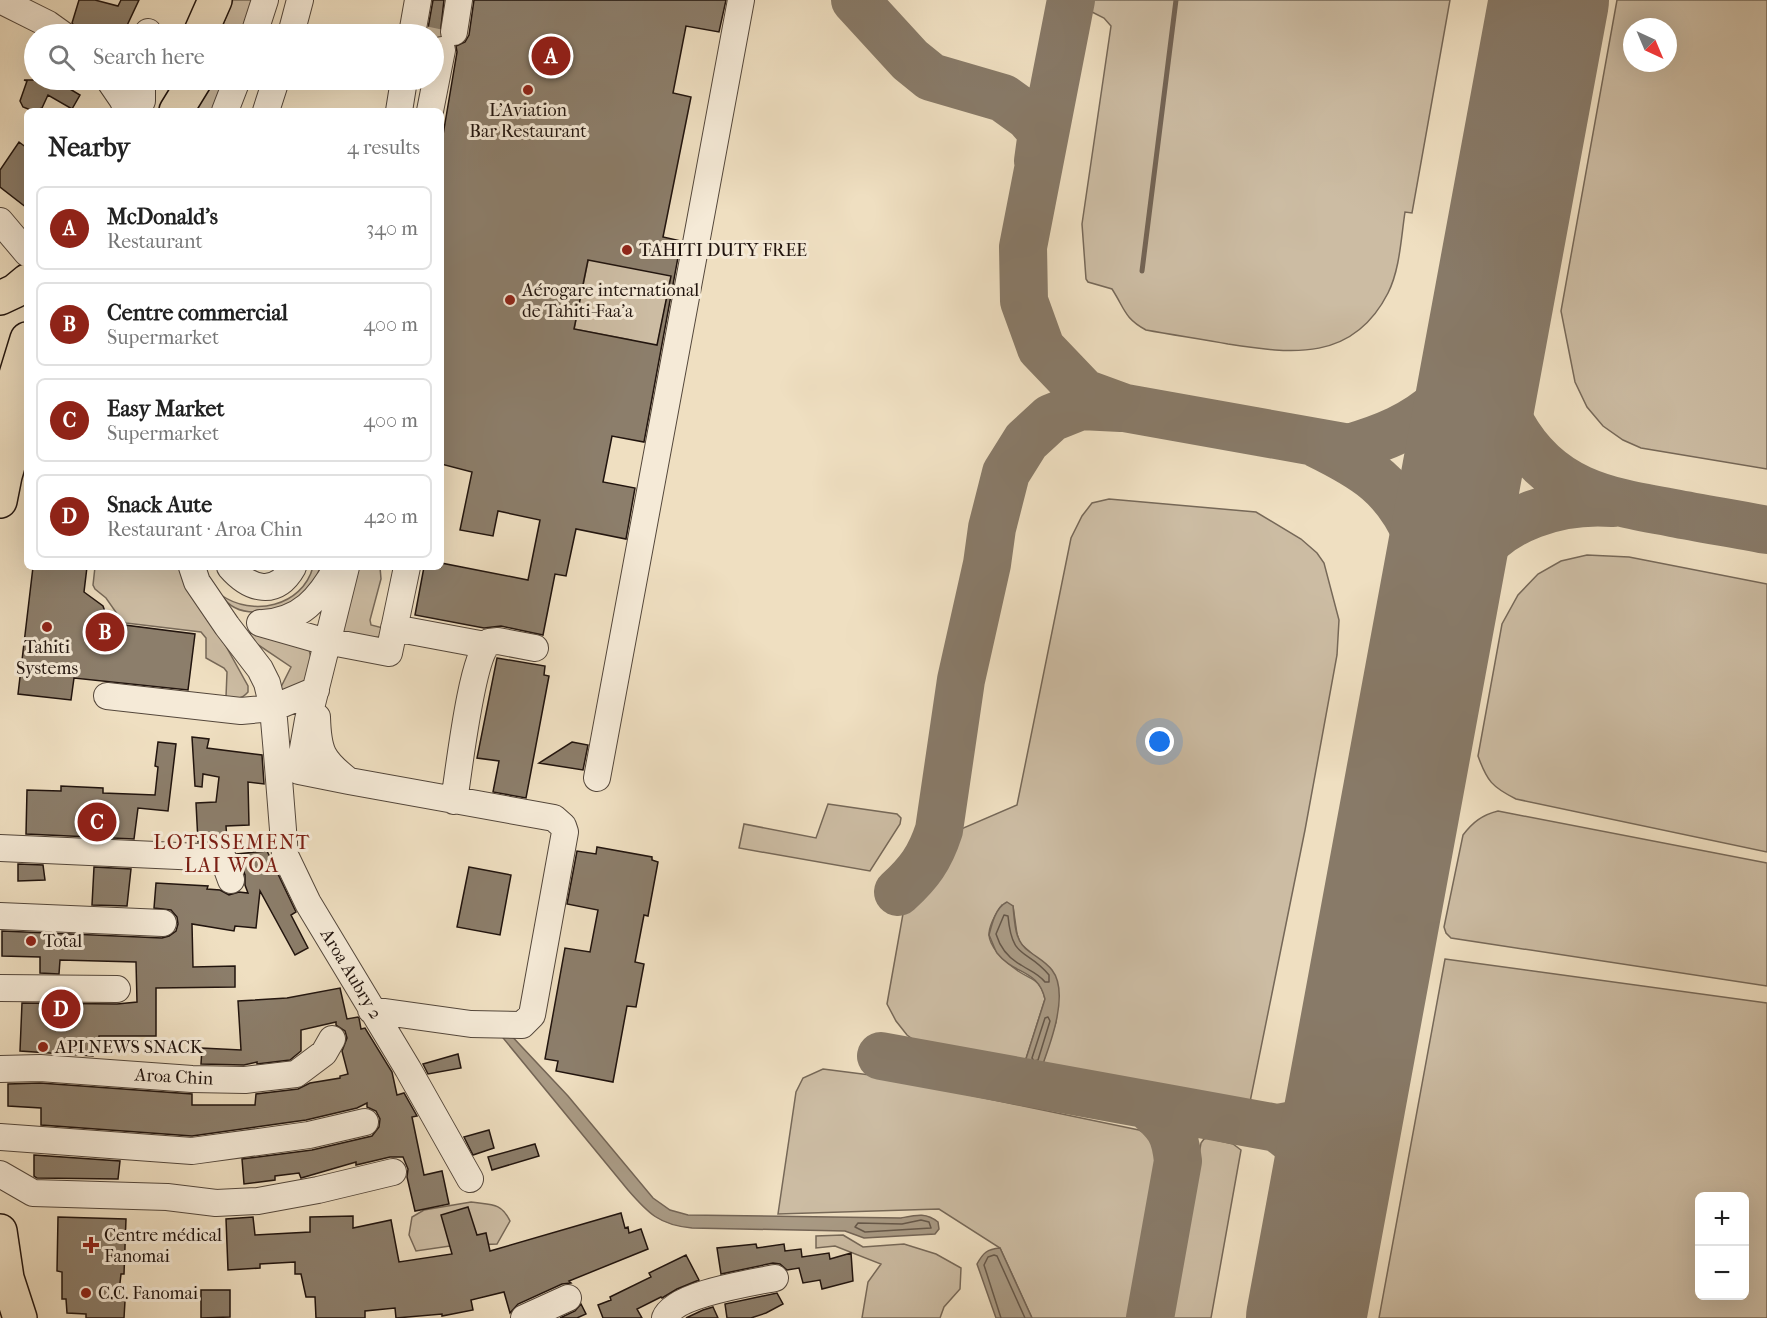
<!DOCTYPE html>
<html lang="en">
<head>
<meta charset="utf-8">
<style>
  :root { --surface:#fff; --page:#f2f2f2; --text:#222; --muted:#767676; --line:#e0e0e0; --accent:#8f2418 }
  body { margin:0; font-family:"IM FELL French Canon",serif; background:var(--page); color:var(--text) }
  .controls { position:absolute; right:18px; bottom:18px; display:grid; overflow:hidden; border-radius:9px; box-shadow:0 6px 24px #0002 }
  .controls button { width:54px; height:54px; display:grid; place-items:center; padding:0; border:0; border-bottom:2px solid var(--line); background:var(--surface); color:var(--text); font:30px sans-serif }
  .compass { position:absolute; left:1623px; top:18px; width:54px; height:54px; border-radius:50%; background:var(--surface); box-shadow:0 6px 24px #0002; rotate:136deg }
  .you { position:absolute; left:1160px; top:742px; width:21px; height:21px; margin:-15px; border:4px solid #fff; border-radius:50%; background:#1a73e8; box-shadow:0 0 0 9px #1a73e833 }
  .badge { display:grid; place-items:center; width:39px; height:39px; border-radius:50%; background:var(--accent); color:#fff; font-size:20px; font-weight:700 }
  .pin { position:absolute; translate:-50% -50%; border:3px solid #fff; box-shadow:0 2px 6px #0006 }
  .list { margin:0; padding:0; list-style:none }
  h2 { display:flex; justify-content:space-between; align-items:center; height:78px; margin:0; padding:0 24px; font-size:26px }
  h2 small { font-size:20px; font-weight:400; color:var(--muted) }
  .list li { display:grid; grid-template-columns:39px 1fr auto; gap:18px; align-items:center; box-sizing:border-box; height:84px; margin:0 12px 12px; padding:0 12px; border:2px solid var(--line); border-radius:9px }
  .list b { display:block; font-size:22px; white-space:nowrap }
  .list p { margin:0; font-size:20px; white-space:nowrap; color:var(--muted) }
  .list em { font-size:20px; font-style:normal; color:var(--muted) }
  .icon { flex:none; width:33px; height:33px; fill:none; stroke:currentColor; stroke-width:2; stroke-linecap:round; stroke-linejoin:round }
  .map { position:relative; flex:none; width:1767px; height:1318px; overflow:hidden }
  .search { position:absolute; background:var(--surface); box-shadow:0 6px 24px #0002; left:24px; top:24px; width:420px; height:66px; display:flex; align-items:center; gap:15px; box-sizing:border-box; padding:0 21px; border-radius:33px; color:var(--muted); font-size:22px }
  .panel { position:absolute; background:var(--surface); box-shadow:0 6px 24px #0002; left:24px; top:108px; width:420px; height:462px; border-radius:9px }
  .map>svg:first-child { display:block }
  .green { fill:#ccbca3; stroke:#766858; stroke-width:1.5; fill-rule:evenodd }
  .water { fill:#a99a84; stroke:#736455; stroke-width:1.5 }
  .lines { fill:none; stroke-linecap:round; stroke-linejoin:round }
  .shore { stroke:#655749; stroke-width:1.5 }
  .stream { stroke:#736455; stroke-width:5 }
  .taxiway { stroke:#887a68; stroke-width:48 }
  .runway { stroke:#887a68; stroke-width:120 }
  .building { fill:#8c7e6b; stroke:#21140e; stroke-width:1.5; fill-rule:evenodd }
  .minor-tunnel { stroke:#c6b69d; stroke-width:26; stroke-dasharray:26 13; stroke-linecap:butt }
  .minor-casing { stroke:#54473b; stroke-width:28 }
  .major-casing { stroke:#21140e; stroke-width:36 }
  .minor { stroke:#f5ead7; stroke-width:26 }
  .major { stroke:#efdfc1; stroke-width:33 }
  .poi-dot { fill:#8f2418; stroke:#f5ead7; stroke-width:2 }
  .labels { text-anchor:middle; dominant-baseline:central; stroke-width:6; stroke-linejoin:round; paint-order:stroke }
  .poi-label { font-size:18px; fill:#21140e; stroke:#f5ead7; text-anchor:start }
  .street-label { font-size:18px; fill:#21140e; stroke:#f5ead7 }
  .neighbourhood-label { font-size:20px; letter-spacing:1.5px; fill:#7a1f14; stroke:#f5ead7 }
</style>
</head>
<body>
<div class="map">
<svg width="1767" height="1318" viewBox="0 0 1767 1318">
  <rect width="100%" height="100%" fill="#efdfc1"/>
  <filter id="stains"><feTurbulence type="fractalNoise" baseFrequency=".00333" numOctaves="4"/><feColorMatrix values="0 0 0 0 .2 0 0 0 0 .09 0 0 0 0 .02 0 0 0 .5 -.17"/></filter>
  <radialGradient id="worn" r=".72"><stop offset=".6" stop-color="#630" stop-opacity="0"/><stop offset="1" stop-color="#630" stop-opacity=".3"/></radialGradient>
  <path class="green" d="M 233,0 L 256,0 L 244,34 L 219,34 Z
    M 1090,0 L 1450,0 L 1412,213 L 1405,212 C 1401,238 1400,269 1388,293 C 1353,362 1292,354 1228,344 C 1201,339 1173,335 1146,330 C 1124,318 1125,309 1112,289 L 1088,282 L 1086,279 L 1082,224 L 1111,26 L 1104,18 L 1090,11 Z
    M 1617,0 L 1767,0 L 1767,469 L 1641,448 L 1623,440 L 1603,426 L 1587,407 L 1575,382 L 1561,311 ZM 1632,27 L 1668,27 L 1668,63 L 1632,63 Z
    M 202,80 L 227,80 L 212,111 L 189,111 Z
    M 589,256 L 674,263 L 655,357 L 631,340 L 574,329 Z
    M 1109,499 L 1256,512 L 1301,539 L 1317,553 L 1324,563 L 1339,620 L 1337,655 L 1305,830 L 1250,1102 L 1041,1069 L 1056,1022 L 1032,954 L 1020,943 L 1017,934 L 1013,906 L 1002,905 C 997,912 989,925 989,935 C 990,949 1007,963 1018,971 C 1033,981 1040,978 1045,999 L 1024,1065 L 931,1048 L 918,1043 L 907,1035 L 896,1021 L 887,1004 L 904,908 L 933,875 L 961,829 L 1017,805 L 1071,538 L 1082,516 L 1092,503 Z
    M 1587,555 L 1629,557 L 1767,584 L 1767,852 L 1516,799 C 1492,787 1487,781 1478,756 L 1502,624 L 1518,595 L 1538,574 L 1561,561 Z
    M 95,567 L 182,567 L 248,686 L 248,692 C 241,700 236,699 226,697 L 227,672 L 224,668 L 206,658 L 206,638 L 201,632 L 126,623 L 122,621 L 106,598 L 95,589 L 93,585 Z
    M 313,567 L 320,567 C 316,581 307,593 295,602 C 291,604 286,605 281,607 C 260,614 235,616 221,595 C 252,617 302,607 313,567 Z
    M 350,567 L 380,567 L 381,579 L 370,620 L 371,625 L 383,628 L 382,633 L 379,637 L 373,638 L 339,632 Z
    M 251,631 L 309,649 L 312,663 L 303,686 L 277,695 L 291,667 L 251,640 L 249,637 Z
    M 828,804 L 897,814 L 901,818 L 900,824 L 870,871 L 739,848 L 744,824 L 816,838 Z
    M 1498,811 L 1767,863 L 1767,986 L 1451,938 L 1446,933 L 1444,927 L 1463,835 C 1473,822 1482,815 1498,811 Z
    M 1445,959 L 1767,1003 L 1767,1318 L 1379,1318 ZM 1700,1196 L 1744,1196 L 1744,1296 L 1700,1296 Z
    M 823,1069 L 878,1076 L 1139,1130 C 1150,1135 1155,1141 1159,1153 L 1130,1318 L 1032,1318 L 1000,1248 L 939,1209 L 778,1214 L 796,1092 L 803,1078 Z
    M 1207,1138 L 1233,1144 L 1241,1150 L 1211,1318 L 1170,1318 L 1201,1143 L 1204,1139 Z
    M 471,1202 C 491,1205 501,1202 510,1221 L 497,1244 L 450,1246 L 416,1251 L 409,1235 L 412,1217 L 424,1210 Z
    M 843,1235 L 863,1247 L 904,1244 L 936,1254 L 961,1268 L 960,1289 L 944,1307 L 940,1318 L 862,1318 L 868,1282 L 881,1264 L 835,1246 L 816,1248 L 816,1236 Z"/>
  <path class="water" d="M 1007,902 L 1013,906 C 1015,923 1014,942 1030,952 C 1038,958 1046,962 1052,970 C 1070,993 1050,1045 1041,1069 L 1024,1065 L 1045,999 C 1038,969 1014,975 997,953 C 994,948 992,941 989,935 C 992,923 996,907 1007,902 Z
    M 507,1031 L 568,1096 L 653,1198 L 670,1210 L 688,1215 L 901,1218 C 916,1215 926,1212 938,1222 L 939,1229 L 935,1234 L 864,1238 L 845,1231 L 692,1228 C 659,1225 648,1213 628,1190 L 499,1033 Z
    M 1000,1248 L 1032,1318 L 996,1318 L 977,1264 C 983,1253 987,1249 1000,1248 Z"/>
  <g class="lines">
    <path class="shore" d="M 1004,915 L 1008,916 C 1012,961 1027,948 1049,975 L 1049,982 L 1045,982 C 1038,973 1030,971 1021,965 C 1008,958 1000,947 996,934 Z
      M 1048,1017 L 1050,1021 L 1038,1060 L 1034,1061 L 1032,1058 L 1045,1018 Z
      M 921,1220 L 929,1222 L 931,1228 L 865,1232 L 855,1227 L 858,1223 L 902,1224 Z
      M 1001,1318 L 984,1265 L 988,1257 L 994,1255 L 997,1256 L 1025,1318"/>
    <path class="stream" d="M 1142,271 L 1176,0"/>
    <path class="taxiway" d="M 855,0 L 910,60 L 931,77 L 1003,98 L 1028,116 L 1042,132 L 1038,161
      M 1071,0 L 1023,247 L 1024,301 L 1041,348 L 1084,393 L 1125,408 L 1349,448 C 1383,438 1414,426 1440,402 C 1457,387 1471,365 1485,348
      M 1485,348 C 1494,373 1499,402 1512,425 C 1549,491 1605,501 1673,513 C 1704,519 1736,524 1767,530
      M 1317,444 C 1366,468 1396,486 1418,538 C 1422,549 1429,561 1430,572 C 1434,591 1431,613 1432,632
      M 1432,638 C 1444,613 1454,587 1469,563 C 1500,517 1560,499 1613,503
      M 898,892 C 919,873 930,858 939,830 L 961,680 L 987,564 L 992,528 L 1006,473 L 1026,441 L 1051,418 L 1081,406 L 1121,408
      M 881,1056 L 1277,1128 C 1313,1153 1321,1168 1326,1212
      M 1147,1105 C 1169,1124 1175,1132 1178,1161 L 1150,1318
      M 1277,1128 C 1319,1122 1322,1117 1348,1084"/>
    <path class="runway" d="M 1306,1318 L 1549,0"/>
  </g>
  <path class="building" d="M 79,0 L 95,0 L 118,6 L 121,0 L 139,0 L 123,34 L 77,34 L 76,28 L 72,23 Z
    M 433,0 L 444,0 L 440,36 L 434,38 L 434,34 L 427,34 Z
    M 474,0 L 726,0 L 719,32 L 686,26 L 673,93 L 691,97 L 663,237 L 681,241 L 644,442 L 612,436 L 603,482 L 635,488 L 626,539 L 576,529 L 566,576 L 555,574 L 543,635 L 501,626 L 484,628 L 415,615 L 424,567 L 441,567 L 441,563 L 528,580 L 540,520 L 498,511 L 493,536 L 460,530 L 472,472 L 441,464 L 441,147 L 457,52 L 456,46 L 465,42 L 469,35 ZM 588,260 L 671,276 L 657,345 L 574,329 Z
    M 24,80 L 55,80 L 80,95 L 72,109 L 48,95 L 42,108 L 33,111 L 23,107 L 20,101 L 27,81 Z
    M 19,142 L 27,148 L 27,208 L 0,187 L 0,170 Z
    M 33,567 L 87,567 L 84,592 L 103,606 L 109,623 L 195,634 L 188,690 L 74,678 L 71,700 L 18,694 Z
    M 497,658 L 545,666 L 544,675 L 549,676 L 526,798 L 493,792 L 499,761 L 477,758 Z
    M 192,737 L 209,739 L 207,748 L 262,755 L 264,784 L 248,782 L 249,825 L 226,826 L 227,841 L 198,842 L 196,803 L 216,802 L 219,777 L 203,774 L 202,787 L 195,786 Z
    M 158,742 L 176,744 L 168,811 L 138,808 L 134,839 L 26,834 L 27,790 L 61,791 L 61,786 L 103,788 L 103,793 L 155,795 L 158,767 L 155,766 Z
    M 572,742 L 588,745 L 583,770 L 539,763 Z
    M 597,847 L 652,857 L 652,860 L 658,862 L 648,916 L 644,915 L 635,962 L 644,964 L 636,1007 L 627,1006 L 613,1082 L 556,1071 L 558,1061 L 545,1059 L 565,948 L 590,952 L 598,910 L 567,904 L 577,851 L 596,854 Z
    M 267,851 L 296,912 L 291,915 L 308,948 L 295,955 L 260,891 L 256,928 L 235,926 L 234,931 L 192,924 L 193,967 L 235,966 L 235,987 L 156,988 L 156,1036 L 99,1036 L 98,1054 L 93,1053 L 93,1056 L 20,1051 L 22,1003 L 117,1004 L 137,1002 L 136,962 L 60,960 L 59,974 L 40,973 L 40,957 L 2,956 L 2,931 L 162,938 L 169,936 L 176,931 L 178,924 L 177,917 L 171,910 L 154,908 L 156,883 L 208,886 L 207,889 L 220,890 L 229,895 L 239,892 L 248,893 L 245,885 L 245,875 L 237,854 Z
    M 18,864 L 43,865 L 45,880 L 18,881 Z
    M 94,867 L 131,869 L 127,906 L 92,905 Z
    M 469,867 L 511,875 L 500,935 L 457,927 Z
    M 340,988 L 347,1019 L 358,1017 L 359,1018 L 361,1029 L 365,1028 L 392,1072 L 397,1095 L 404,1093 L 417,1116 L 412,1117 L 424,1175 L 442,1171 L 449,1204 L 415,1211 L 407,1177 L 408,1169 L 403,1157 L 390,1157 L 356,1165 L 356,1162 L 301,1178 L 299,1173 L 275,1176 L 275,1180 L 244,1184 L 242,1159 L 312,1150 L 372,1136 L 379,1127 L 380,1119 L 376,1111 L 367,1107 L 367,1103 L 357,1108 L 306,1120 L 192,1136 L 41,1125 L 41,1108 L 8,1106 L 8,1084 L 40,1083 L 192,1094 L 192,1105 L 255,1105 L 256,1094 L 298,1089 L 310,1083 L 340,1078 L 340,1076 L 348,1074 L 342,1051 L 347,1038 L 345,1031 L 336,1025 L 336,1022 L 301,1030 L 301,1051 L 290,1060 L 257,1064 L 257,1062 L 244,1065 L 201,1064 L 202,1048 L 241,1050 L 238,1001 L 287,998 Z
    M 458,1054 L 461,1068 L 428,1074 L 423,1064 Z
    M 489,1130 L 494,1148 L 473,1155 L 464,1137 Z
    M 535,1144 L 539,1156 L 492,1170 L 488,1157 Z
    M 34,1155 L 120,1161 L 118,1179 L 37,1178 L 34,1176 Z
    M 468,1207 L 477,1235 L 486,1233 L 490,1251 L 621,1213 L 625,1228 L 628,1227 L 629,1233 L 641,1229 L 648,1249 L 569,1281 L 571,1283 L 562,1284 L 518,1304 L 510,1313 L 504,1292 L 471,1300 L 473,1310 L 442,1316 L 442,1314 L 396,1318 L 395,1308 L 365,1311 L 365,1318 L 316,1318 L 315,1297 L 306,1297 L 301,1274 L 295,1274 L 295,1262 L 260,1264 L 260,1268 L 228,1270 L 226,1219 L 253,1217 L 255,1235 L 310,1232 L 310,1217 L 353,1216 L 353,1228 L 391,1220 L 399,1262 L 452,1254 L 441,1215 Z
    M 58,1217 L 126,1219 L 124,1274 L 121,1274 L 118,1301 L 125,1301 L 124,1318 L 86,1318 L 86,1314 L 67,1313 L 66,1299 L 62,1299 L 62,1272 L 57,1271 Z
    M 756,1244 L 757,1248 L 784,1244 L 785,1251 L 801,1249 L 802,1257 L 829,1253 L 830,1259 L 851,1253 L 853,1281 L 822,1289 L 820,1280 L 803,1283 L 799,1268 L 787,1270 L 780,1264 L 773,1263 L 721,1274 L 717,1248 Z
    M 686,1255 L 699,1280 L 677,1289 L 662,1298 L 661,1297 L 637,1309 L 642,1318 L 603,1318 L 598,1305 L 611,1300 L 610,1297 L 651,1277 L 649,1273 Z
    M 201,1290 L 230,1290 L 230,1317 L 201,1318 Z
    M 777,1293 L 783,1304 L 766,1313 L 751,1318 L 727,1318 L 725,1304 Z
    M 581,1304 L 586,1314 L 577,1318 L 560,1318 L 575,1311 Z
    M 713,1307 L 718,1318 L 686,1318 L 703,1310 Z"/>
  <g class="lines">
    <path class="minor-tunnel" d="M 435,48 L 439,29"/>
    <defs>
      <path id="minor" d="M 0,0 L 48,24 L 62,34
        M 454,32 L 459,0
        M 147,34 L 148,32
        M 254,34 L 265,0
        M 291,34 L 300,0
        M 412,34 L 418,0
        M 109,80 L 122,99 L 128,111
        M 137,111 L 142,101 L 142,80
        M 225,111 L 237,80
        M 266,111 L 276,80
        M 399,111 L 404,80
        M 430,111 L 442,50
        M 0,221 L 27,253
        M 192,567 L 197,582 L 227,626 L 260,669 L 267,683 L 273,708 L 277,754 L 286,765 L 299,771 L 349,781 L 554,818 L 563,826 L 565,832 L 532,1015 L 522,1025 L 471,1024 L 371,1010
        M 230,567 C 250,590 276,597 293,567
        M 260,623 L 316,639 L 389,653 L 407,567
        M 263,623 C 301,620 319,599 337,567
        M 394,628 L 485,645
        M 107,696 L 241,711 L 273,708 L 316,690
        M 317,717 C 318,752 322,760 349,781
        M 277,754 L 285,855 L 308,903 L 408,1069 L 470,1179
        M 299,771 L 308,720 L 346,567
        M 597,778 L 741,0
        M 454,801 C 459,771 471,659 489,642 L 498,641 L 535,648
        M 0,848 L 223,858 L 231,880
        M 0,916 L 163,923
        M 0,988 L 117,989
        M 0,1069 L 40,1068 L 192,1079 L 245,1080 L 296,1074 L 324,1053 L 332,1039
        M 0,1137 L 192,1151 L 309,1135 L 365,1122
        M 0,1174 L 33,1193 L 167,1197 L 216,1203 L 258,1201 L 318,1190 L 393,1172
        M 524,1318 L 568,1298
        M 665,1318 C 674,1294 751,1283 775,1278"/>
      <path id="major" d="M 200,34 L 215,0
        M 176,111 L 195,80
        M 0,298 L 15,291 L 27,281
        M 1,424 L 27,339
        M 0,501 L 5,476 L 27,400
        M 0,1231 L 7,1278 L 20,1318"/>
    </defs>
    <use href="#minor" class="minor-casing"/>
    <use href="#major" class="major-casing"/>
    <use href="#minor" class="minor"/>
    <use href="#major" class="major"/>
  </g>
  <g class="poi-dot">
    <circle cx="528" cy="90" r="6"/>
    <circle cx="627" cy="250" r="6"/>
    <circle cx="510" cy="300" r="6"/>
    <circle cx="47" cy="627" r="6"/>
    <circle cx="31" cy="941" r="6"/>
    <circle cx="43" cy="1047" r="6"/>
    <path d="M88 1236h6v6h6v6h-6v6h-6v-6h-6v-6h6z"/>
    <circle cx="86" cy="1293" r="6"/>
  </g>
  <g class="labels">
    <g class="poi-label">
      <text x="528" y="110" text-anchor="middle">L’Aviation<tspan x="528" dy="21">Bar Restaurant</tspan></text>
      <text x="639" y="250">TAHITI DUTY FREE</text>
      <text x="522" y="290">Aérogare international<tspan x="522" dy="21">de Tahiti-Faa'a</tspan></text>
      <text x="47" y="647" text-anchor="middle">Tahiti<tspan x="47" dy="21">Systems</tspan></text>
      <text x="43" y="941">Total</text>
      <text x="55" y="1047">API NEWS SNACK</text>
      <text x="104" y="1235">Centre médical<tspan x="104" dy="21">Fanomai</tspan></text>
      <text x="98" y="1293">C.C. Fanomai</text>
    </g>
    <g class="street-label">
      <text transform="translate(351 974) rotate(59)">Aroa Aubry 2</text>
      <text transform="translate(174 1077) rotate(3)">Aroa Chin</text>
    </g>
    <g class="neighbourhood-label">
      <text x="232" y="842">LOTISSEMENT<tspan x="232" dy="23">LAI WOA</tspan></text>
    </g>
  </g>
  <rect width="100%" height="100%" filter="url(#stains)"/>
  <rect width="100%" height="100%" fill="url(#worn)"/>
</svg>
<div class="controls">
<button>+</button>
<button>−</button>
</div>
<svg class="compass" viewBox="-18 -18 36 36"><path d="M0-13l5 13h-10z" fill="#e53935"/><path d="M0 13l5-13h-10z" fill="#767676"/></svg>
<div class="you"></div>
<div class="pin badge" style="left:551px;top:56px">A</div>
<div class="pin badge" style="left:105px;top:632px">B</div>
<div class="pin badge" style="left:97px;top:822px">C</div>
<div class="pin badge" style="left:61px;top:1009px">D</div>
<div class="search"><svg class="icon" aria-label="search" viewBox="0 0 24 24"><circle cx="10" cy="10" r="6"/><path d="M15 15l6 6"/></svg>Search here</div>
<section class="panel">
<h2>Nearby<small>4 results</small></h2>
<ul class="list">
<li><span class="badge">A</span><div><b>McDonald's</b><p>Restaurant</p></div><em>340 m</em></li>
<li><span class="badge">B</span><div><b>Centre commercial</b><p>Supermarket</p></div><em>400 m</em></li>
<li><span class="badge">C</span><div><b>Easy Market</b><p>Supermarket</p></div><em>400 m</em></li>
<li><span class="badge">D</span><div><b>Snack Aute</b><p>Restaurant · Aroa Chin</p></div><em>420 m</em></li>
</ul>
</section>
</div>
</body>
</html>
